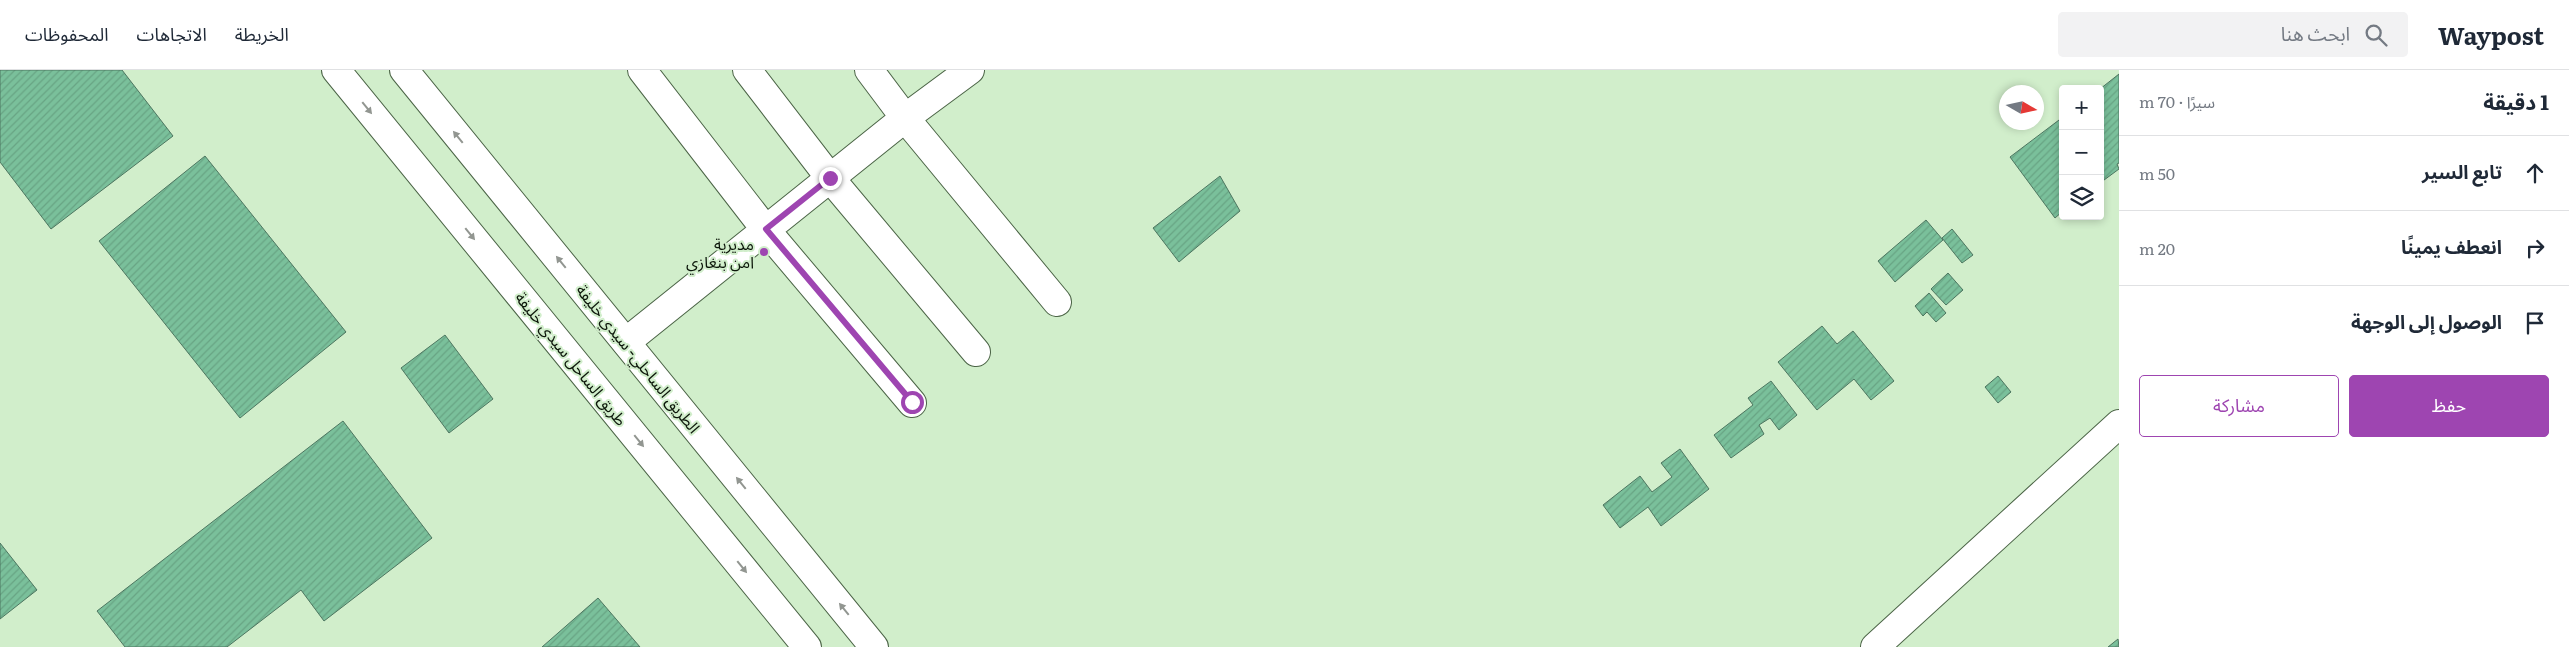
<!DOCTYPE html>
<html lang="ar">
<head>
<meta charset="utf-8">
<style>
  :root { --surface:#fff; --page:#f2f2f3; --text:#1f2937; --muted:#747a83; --line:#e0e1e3; --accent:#9e45b1 }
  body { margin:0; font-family:Literata,"Noto Sans Arabic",serif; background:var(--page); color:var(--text); direction:rtl }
  .controls { position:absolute; right:15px; top:15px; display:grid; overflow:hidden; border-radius:5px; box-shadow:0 2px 8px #0003 }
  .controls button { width:45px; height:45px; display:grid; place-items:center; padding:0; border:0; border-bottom:1px solid var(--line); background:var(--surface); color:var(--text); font:25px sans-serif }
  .compass { position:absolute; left:1999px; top:15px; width:45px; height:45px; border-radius:50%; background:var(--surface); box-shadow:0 2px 8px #0003; rotate:99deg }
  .stop { position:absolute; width:15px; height:15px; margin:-11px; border:4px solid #9e45b1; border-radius:50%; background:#fff }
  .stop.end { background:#9e45b1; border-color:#fff; box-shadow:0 1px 5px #0008 }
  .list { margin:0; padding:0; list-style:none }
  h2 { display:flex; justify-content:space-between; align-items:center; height:65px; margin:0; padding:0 20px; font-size:21px }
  h2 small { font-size:16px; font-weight:400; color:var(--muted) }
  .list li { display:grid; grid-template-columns:32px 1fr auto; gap:15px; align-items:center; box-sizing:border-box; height:75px; padding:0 20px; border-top:1px solid var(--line) }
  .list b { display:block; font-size:19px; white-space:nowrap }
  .list em { font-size:16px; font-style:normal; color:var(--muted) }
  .actions { display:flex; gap:10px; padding:15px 20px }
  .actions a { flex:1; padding:11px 0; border:1px solid var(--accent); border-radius:5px; text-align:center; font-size:18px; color:var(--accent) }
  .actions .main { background:var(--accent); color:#fff }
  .icon { flex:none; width:28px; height:28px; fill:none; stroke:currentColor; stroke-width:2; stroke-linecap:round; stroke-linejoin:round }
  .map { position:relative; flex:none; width:2119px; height:577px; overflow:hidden; direction:ltr }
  header { display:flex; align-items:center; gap:30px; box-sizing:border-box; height:70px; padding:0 25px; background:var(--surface); border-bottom:1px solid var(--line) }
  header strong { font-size:24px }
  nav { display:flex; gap:28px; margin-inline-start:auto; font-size:18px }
  .search { width:350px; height:45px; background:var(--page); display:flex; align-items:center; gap:12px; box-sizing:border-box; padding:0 18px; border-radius:5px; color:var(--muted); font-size:19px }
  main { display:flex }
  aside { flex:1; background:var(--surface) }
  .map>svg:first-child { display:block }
  .building { fill:url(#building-hatch); stroke:#4d7660 }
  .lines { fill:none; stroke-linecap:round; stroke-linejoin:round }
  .minor-casing { stroke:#4b6446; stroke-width:30 }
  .highway-casing { stroke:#4b6446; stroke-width:30 }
  .minor { stroke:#fff; stroke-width:28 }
  .highway { stroke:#fff; stroke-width:28 }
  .oneway { fill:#929691 }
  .route { stroke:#9e45b1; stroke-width:6 }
  .poi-dot { fill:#9e45b1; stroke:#d1eecb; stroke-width:2 }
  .labels { text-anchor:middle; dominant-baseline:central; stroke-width:4; stroke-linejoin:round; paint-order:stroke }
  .poi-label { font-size:16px; fill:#0c160a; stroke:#d1eecb; text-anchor:end }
  .street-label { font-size:16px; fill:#0c160a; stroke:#d1eecb }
</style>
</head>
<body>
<header>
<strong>Waypost</strong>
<div class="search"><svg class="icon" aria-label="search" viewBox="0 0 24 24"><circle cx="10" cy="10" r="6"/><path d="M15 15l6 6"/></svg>ابحث هنا</div>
<nav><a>الخريطة</a><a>الاتجاهات</a><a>المحفوظات</a></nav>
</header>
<main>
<aside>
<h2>1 دقيقة<small>سيرًا · 70 m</small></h2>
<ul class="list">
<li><svg class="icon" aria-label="ahead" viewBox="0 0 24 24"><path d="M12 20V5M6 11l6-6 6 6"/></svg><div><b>تابع السير</b></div><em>50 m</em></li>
<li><svg class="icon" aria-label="right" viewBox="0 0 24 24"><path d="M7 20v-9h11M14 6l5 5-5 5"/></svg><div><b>انعطف يمينًا</b></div><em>20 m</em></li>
<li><svg class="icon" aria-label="arrive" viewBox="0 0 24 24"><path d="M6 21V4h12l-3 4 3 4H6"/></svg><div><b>الوصول إلى الوجهة</b></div></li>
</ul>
<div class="actions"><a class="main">حفظ</a><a>مشاركة</a></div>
</aside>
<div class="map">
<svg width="2119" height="577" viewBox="0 0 2119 577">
  <defs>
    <pattern id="building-hatch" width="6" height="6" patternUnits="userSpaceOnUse" patternTransform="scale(1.25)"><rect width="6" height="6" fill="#7ac09b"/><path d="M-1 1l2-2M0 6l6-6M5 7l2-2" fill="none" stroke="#68a484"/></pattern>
  </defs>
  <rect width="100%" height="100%" fill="#d1eecb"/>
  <path class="building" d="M 0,0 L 122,0 L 173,66 L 51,159 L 0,92 Z
    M 2119,4 L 2119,93 L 2117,94 L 2119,99 L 2100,113 L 2100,19 Z
    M 2063,47 L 2063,141 L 2055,148 L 2010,87 Z
    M 205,86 L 346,262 L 240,348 L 99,171 Z
    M 1220,106 L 1240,141 L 1179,192 L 1153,158 Z
    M 1926,150 L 1943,170 L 1895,212 L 1878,191 Z
    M 1952,159 L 1973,185 L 1962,193 L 1942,168 Z
    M 1948,203 L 1963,220 L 1946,235 L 1931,219 Z
    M 1929,223 L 1946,243 L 1936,252 L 1927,242 L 1923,246 L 1915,236 Z
    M 1822,256 L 1837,274 L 1853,261 L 1894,311 L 1871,330 L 1854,309 L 1817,340 L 1778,292 Z
    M 445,265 L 493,329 L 449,363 L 401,298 Z
    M 1998,306 L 2011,322 L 1998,333 L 1985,317 Z
    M 1771,311 L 1797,345 L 1779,360 L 1770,348 L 1759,355 L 1764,364 L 1731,388 L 1714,365 L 1753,335 L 1748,328 Z
    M 343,351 L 432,468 L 324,551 L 301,520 L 227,577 L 125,577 L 97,541 Z
    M 1680,379 L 1709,419 L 1661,456 L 1648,437 L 1620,458 L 1603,435 L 1640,406 L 1652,422 L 1672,407 L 1661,393 Z
    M 0,473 L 37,520 L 0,549 Z
    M 598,528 L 640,577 L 542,577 Z
    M 2118,569 L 2119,577 L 2108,577 Z"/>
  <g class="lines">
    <defs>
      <path id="minor" d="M 642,0 L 765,159 L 912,333
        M 747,0 L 830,108 L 976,282
        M 869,0 L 905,48 L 1057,232
        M 626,272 L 905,48 L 970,0
        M 1875,577 L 2119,354"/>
      <path id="highway" d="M 336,0 L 807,577
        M 404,0 L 874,577"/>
    </defs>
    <use href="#minor" class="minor-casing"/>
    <use href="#highway" class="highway-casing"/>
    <use href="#minor" class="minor"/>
    <use href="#highway" class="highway"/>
  </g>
  <defs><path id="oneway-solid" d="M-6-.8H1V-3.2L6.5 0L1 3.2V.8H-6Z" transform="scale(1.25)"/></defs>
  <g class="oneway">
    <use href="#oneway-solid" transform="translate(367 38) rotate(51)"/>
    <use href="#oneway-solid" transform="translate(458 67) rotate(-129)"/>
    <use href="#oneway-solid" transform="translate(470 164) rotate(51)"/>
    <use href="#oneway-solid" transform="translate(561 192) rotate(-129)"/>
    <use href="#oneway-solid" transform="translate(639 371) rotate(51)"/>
    <use href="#oneway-solid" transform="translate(741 413) rotate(-129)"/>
    <use href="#oneway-solid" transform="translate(742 497) rotate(51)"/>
    <use href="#oneway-solid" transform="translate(844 539) rotate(-129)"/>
  </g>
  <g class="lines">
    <path class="route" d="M 830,108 L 766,159 L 912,332"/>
  </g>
  <circle class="poi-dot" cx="764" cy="182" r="5"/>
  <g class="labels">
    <g class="poi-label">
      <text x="754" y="173">مديرية<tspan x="754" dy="18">امن بنغازي</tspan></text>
    </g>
    <g class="street-label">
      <text transform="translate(572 288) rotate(51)">طريق الساحل سيدي خليفة</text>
      <text transform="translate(639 288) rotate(51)">الطريق الساحلي- سيدي خليفة</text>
    </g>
  </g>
</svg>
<div class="controls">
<button>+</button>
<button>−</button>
<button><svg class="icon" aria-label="layers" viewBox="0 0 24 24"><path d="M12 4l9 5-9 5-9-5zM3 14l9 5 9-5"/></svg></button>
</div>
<svg class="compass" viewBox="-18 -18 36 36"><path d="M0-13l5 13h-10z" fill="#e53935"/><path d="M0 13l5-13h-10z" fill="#747a83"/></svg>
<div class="stop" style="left:912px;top:332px"></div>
<div class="stop end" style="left:830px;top:108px"></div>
</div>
</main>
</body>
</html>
